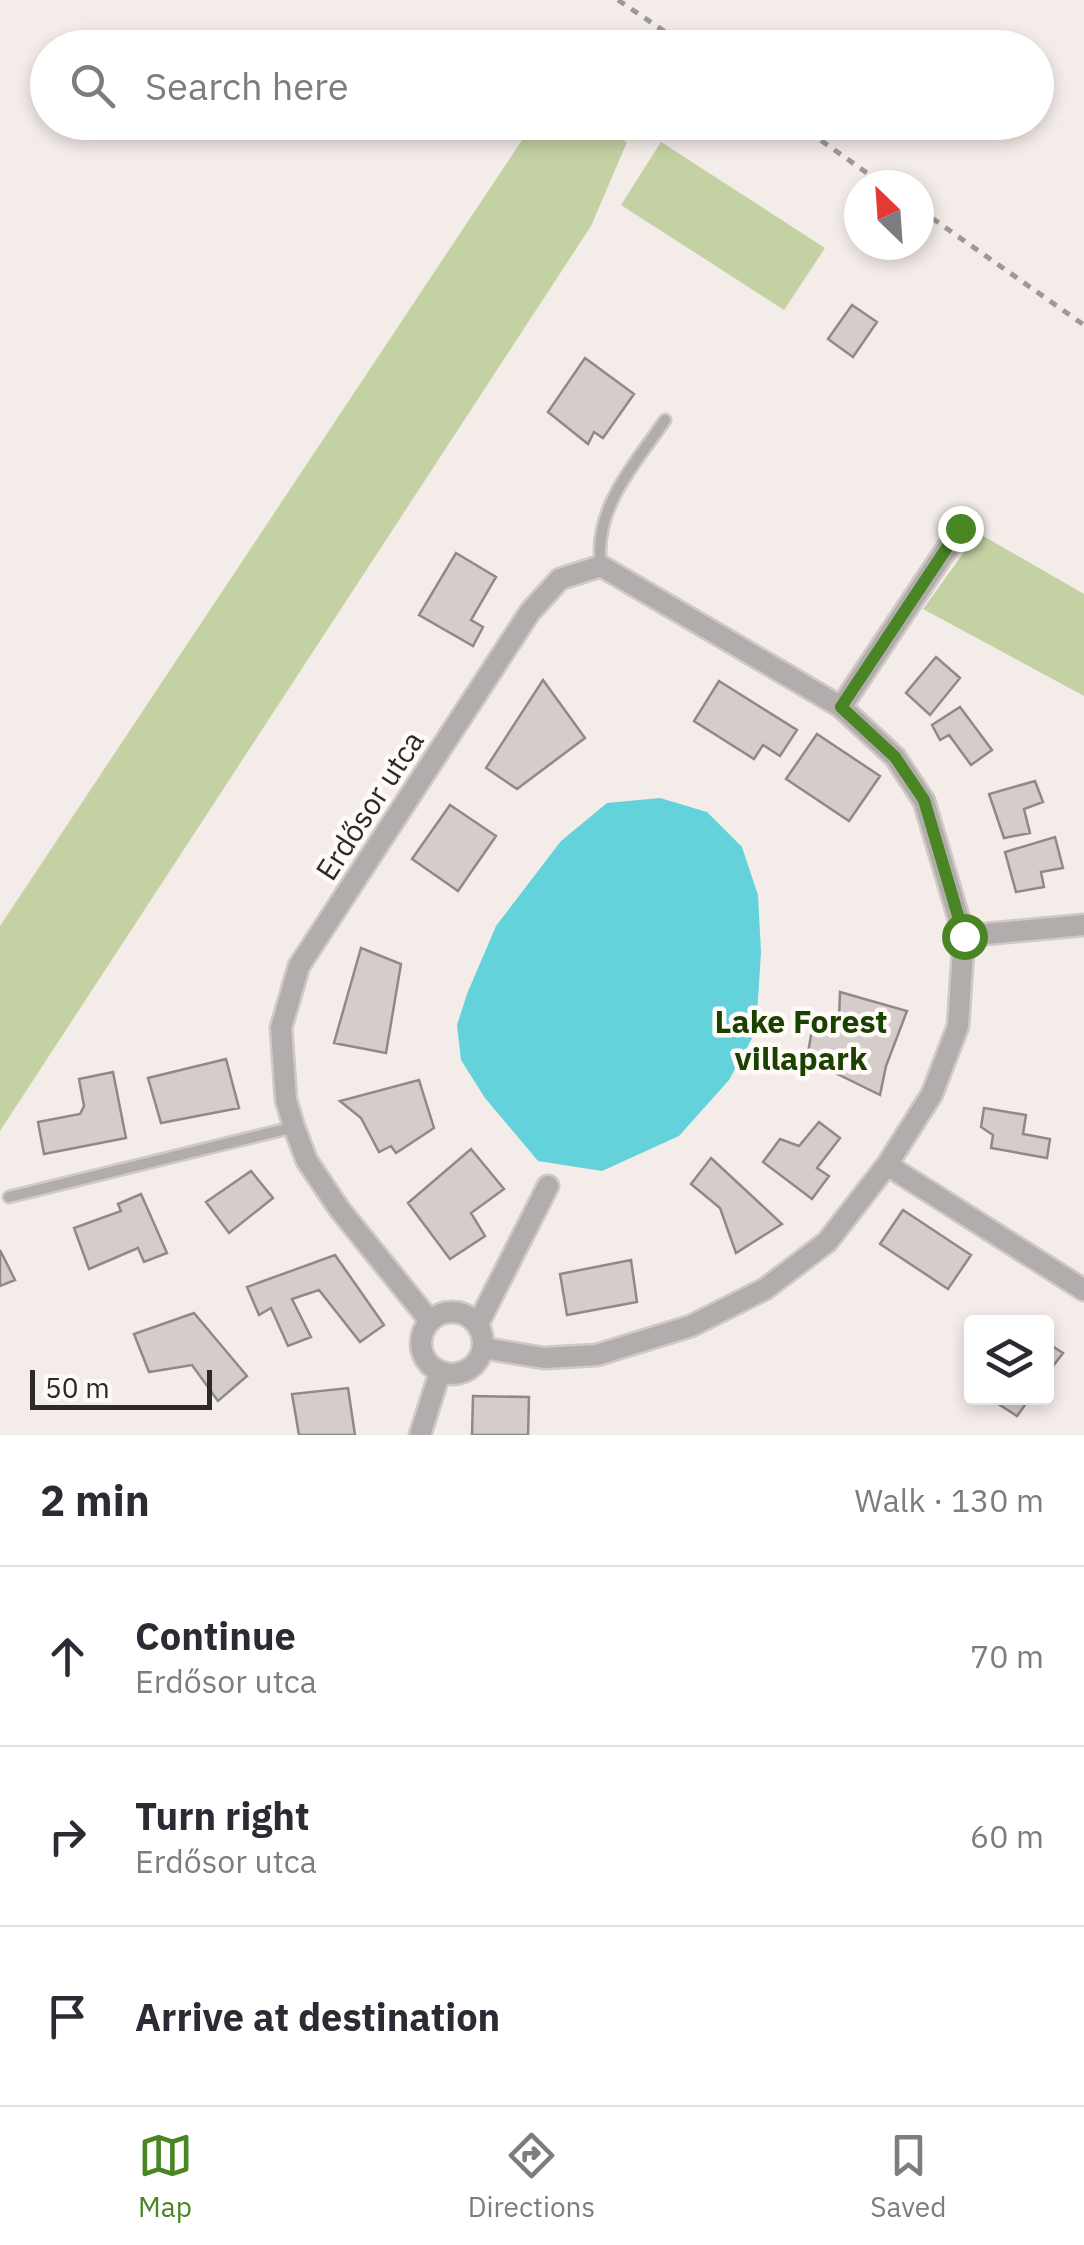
<!DOCTYPE html>
<html lang="en">
<head>
<meta charset="utf-8">
<style>
  :root { --surface:#fff; --page:#f2f2f3; --text:#2b2b33; --muted:#7c7c81; --line:#e1e1e2; --accent:#4a8523 }
  body { margin:0; font-family:"IBM Plex Sans",sans-serif; background:var(--page); color:var(--text) }
  .controls { position:absolute; right:30px; bottom:30px; display:grid; overflow:hidden; border-radius:10px; box-shadow:0 5px 15px #0003 }
  .controls button { width:90px; height:90px; display:grid; place-items:center; padding:0; border:0; border-bottom:2px solid var(--line); background:var(--surface); color:var(--text); font:50px sans-serif }
  .compass { position:absolute; left:844px; top:170px; width:90px; height:90px; border-radius:50%; background:var(--surface); box-shadow:0 5px 15px #0003; rotate:335deg }
  .scale { position:absolute; left:30px; bottom:25px; width:182px; box-sizing:border-box; padding-left:10px; border:5px solid #2c2927; border-top:0; font-size:28px; line-height:35px; white-space:nowrap; color:#2c2927; -webkit-text-stroke:8px #fffaf8; paint-order:stroke }
  .stop { position:absolute; width:30px; height:30px; margin:-22px; border:8px solid #4a8523; border-radius:50%; background:#fff }
  .stop.end { background:#4a8523; border-color:#fff; box-shadow:0 2px 10px #0008 }
  .list { margin:0; padding:0; list-style:none }
  h2 { display:flex; justify-content:space-between; align-items:center; height:130px; margin:0; padding:0 40px; font-size:42px }
  h2 small { font-size:32px; font-weight:400; color:var(--muted) }
  .list li { display:grid; grid-template-columns:65px 1fr auto; gap:30px; align-items:center; box-sizing:border-box; height:180px; padding:0 40px; border-top:2px solid var(--line) }
  .list b { display:block; font-size:38px; white-space:nowrap }
  .list p { margin:0; font-size:32px; white-space:nowrap; color:var(--muted) }
  .list em { font-size:32px; font-style:normal; color:var(--muted) }
  .icon { flex:none; width:55px; height:55px; fill:none; stroke:currentColor; stroke-width:2; stroke-linecap:round; stroke-linejoin:round }
  .map { position:relative; flex:none; width:1084px; height:1435px; overflow:hidden }
  .search { position:absolute; background:var(--surface); box-shadow:0 5px 15px #0003; left:30px; right:30px; top:30px; height:110px; display:flex; align-items:center; gap:25px; box-sizing:border-box; padding:0 35px; border-radius:55px; color:var(--muted); font-size:38px }
  .sheet { height:670px; background:var(--surface) }
  nav { display:flex; justify-content:space-around; align-items:center; box-sizing:border-box; height:140px; border-top:2px solid var(--line); background:var(--surface); font-size:28px; color:var(--muted) }
  nav a { display:grid; justify-items:center; gap:5px }
  nav .on { color:var(--accent) }
  .map>svg:first-child { display:block }
  .green { fill:#c3d1a3 }
  .water { fill:#64d2db }
  .building { fill:#d4cdc9; stroke:#908a86; stroke-width:2.5 }
  .lines { fill:none; stroke-linecap:round; stroke-linejoin:round }
  .service-casing { stroke:#d0c9c5; stroke-width:15 }
  .minor-casing { stroke:#d0c9c5; stroke-width:25 }
  .path { stroke:#9f9996; stroke-width:5; stroke-dasharray:8 8; stroke-linecap:butt }
  .service { stroke:#b1adac; stroke-width:10 }
  .minor { stroke:#b1adac; stroke-width:20 }
  .route { stroke:#4a8523; stroke-width:12 }
  .labels { text-anchor:middle; dominant-baseline:central; stroke-width:9; stroke-linejoin:round; paint-order:stroke }
  .street-label { font-size:30px; fill:#2c2927; stroke:#fffaf8 }
  .neighbourhood-label { font-size:32px; font-weight:bold; fill:#1b4100; stroke:#fffaf8 }
</style>
</head>
<body>
<div class="map">
<svg width="1084" height="1435" viewBox="0 0 1084 1435">
  <rect width="100%" height="100%" fill="#f4ece8"/>
  <path class="green" d="M 534,122 L 591,123 L 627,142 L 591,226 L 0,1131 L 0,926 Z
    M 661,142 L 825,248 L 784,310 L 621,205 Z
    M 978,533 L 1084,594 L 1084,696 L 923,609 Z"/>
  <path class="water" d="M 660,798 L 707,812 L 742,847 L 758,895 L 761,952 L 756,1031 L 729,1080 L 679,1136 L 602,1171 L 538,1161 L 485,1098 L 461,1060 L 457,1025 L 467,994 L 496,926 L 561,841 L 607,803 Z"/>
  <path class="building" d="M 852,305 L 877,322 L 853,357 L 828,339 Z
    M 585,358 L 634,394 L 603,438 L 594,432 L 588,444 L 548,412 Z
    M 456,553 L 496,577 L 471,620 L 483,627 L 473,646 L 419,615 Z
    M 936,657 L 960,678 L 930,715 L 906,693 Z
    M 543,680 L 585,738 L 517,789 L 486,768 Z
    M 719,681 L 797,730 L 780,756 L 763,745 L 754,759 L 694,721 Z
    M 960,707 L 992,750 L 971,765 L 949,735 L 940,740 L 932,725 Z
    M 817,734 L 880,776 L 849,821 L 786,779 Z
    M 1035,781 L 1043,802 L 1024,809 L 1030,833 L 1004,838 L 989,794 Z
    M 450,805 L 496,836 L 458,891 L 412,859 Z
    M 1055,837 L 1063,868 L 1041,872 L 1044,887 L 1016,892 L 1005,852 Z
    M 361,948 L 401,964 L 386,1053 L 334,1043 Z
    M 840,992 L 907,1011 L 886,1066 L 880,1095 L 807,1059 L 811,1035 L 839,1021 Z
    M 226,1059 L 239,1108 L 161,1123 L 148,1078 Z
    M 113,1072 L 126,1138 L 44,1154 L 38,1122 L 80,1114 L 84,1106 L 79,1079 Z
    M 419,1080 L 434,1128 L 396,1153 L 391,1146 L 379,1152 L 361,1118 L 340,1101 Z
    M 984,1108 L 1026,1115 L 1023,1134 L 1050,1139 L 1047,1158 L 991,1148 L 993,1135 L 981,1127 Z
    M 819,1122 L 840,1138 L 817,1168 L 829,1176 L 812,1199 L 763,1162 L 780,1139 L 799,1146 Z
    M 471,1149 L 504,1189 L 471,1213 L 485,1236 L 450,1259 L 408,1203 Z
    M 711,1158 L 782,1224 L 736,1253 L 720,1208 L 691,1184 Z
    M 251,1171 L 273,1198 L 229,1233 L 206,1202 Z
    M 141,1194 L 167,1253 L 144,1262 L 138,1248 L 89,1269 L 74,1228 L 121,1211 L 118,1204 Z
    M 903,1210 L 971,1255 L 948,1289 L 880,1244 Z
    M 0,1250 L 15,1280 L 0,1286 Z
    M 335,1255 L 384,1325 L 360,1342 L 319,1290 L 292,1299 L 311,1337 L 288,1346 L 271,1308 L 259,1315 L 247,1287 Z
    M 631,1260 L 637,1302 L 567,1315 L 560,1274 Z
    M 194,1313 L 247,1376 L 218,1401 L 192,1365 L 149,1372 L 134,1334 Z
    M 1046,1342 L 1063,1353 L 1046,1375 Z
    M 348,1388 L 355,1435 L 299,1435 L 292,1394 Z
    M 473,1396 L 529,1397 L 528,1435 L 472,1435 Z
    M 989,1398 L 1030,1398 L 1017,1416 Z"/>
  <g class="lines">
    <defs>
      <path id="service" d="M 601,566 C 593,508 634,466 665,420
        M 9,1197 L 294,1127"/>
      <path id="minor" d="M 841,707 L 960,529
        M 964,936 L 1084,925
        M 887,1165 L 1084,1290
        M421 1343a31 31 0 1 1 62 0a31 31 0 1 1-62 0Z
        M 430,1321 L 340,1210 L 307,1161 L 294,1127 L 286,1100 L 281,1028 L 299,966 L 530,612 L 560,579 L 601,566 L 841,707 L 895,757 L 924,801 L 964,936 L 958,1026 L 932,1094 L 887,1165 L 827,1242 L 765,1289 L 691,1326 L 597,1355 L 544,1358 L 483,1348
        M 478,1324 L 548,1186
        M 420,1435 L 440,1372"/>
    </defs>
    <use href="#service" class="service-casing"/>
    <use href="#minor" class="minor-casing"/>
    <path class="path" d="M 618,0 L 689,48
      M 795,122 L 884,185
      M 919,209 L 1084,325"/>
    <use href="#service" class="service"/>
    <use href="#minor" class="minor"/>
  </g>
  <g class="lines">
    <path class="route" d="M 960,528 L 841,707 L 895,757 L 924,800 L 964,936"/>
  </g>
  <g class="labels">
    <g class="street-label">
      <text transform="translate(369 805) rotate(-57)">Erdősor utca</text>
    </g>
    <g class="neighbourhood-label">
      <text x="801" y="1021">Lake Forest<tspan x="801" dy="37">villapark</tspan></text>
    </g>
  </g>
</svg>
<div class="controls">
<button><svg class="icon" aria-label="layers" viewBox="0 0 24 24"><path d="M12 4l9 5-9 5-9-5zM3 14l9 5 9-5"/></svg></button>
</div>
<svg class="compass" viewBox="-18 -18 36 36"><path d="M0-13l5 13h-10z" fill="#e53935"/><path d="M0 13l5-13h-10z" fill="#7c7c81"/></svg>
<div class="scale">50 m</div>
<div class="stop" style="left:964px;top:936px"></div>
<div class="stop end" style="left:960px;top:528px"></div>
<div class="search"><svg class="icon" aria-label="search" viewBox="0 0 24 24"><circle cx="10" cy="10" r="6"/><path d="M15 15l6 6"/></svg>Search here</div>
</div>
<section class="sheet">
<h2>2 min<small>Walk · 130 m</small></h2>
<ul class="list">
<li><svg class="icon" aria-label="ahead" viewBox="0 0 24 24"><path d="M12 20V5M6 11l6-6 6 6"/></svg><div><b>Continue</b><p>Erdősor utca</p></div><em>70 m</em></li>
<li><svg class="icon" aria-label="right" viewBox="0 0 24 24"><path d="M7 20v-9h11M14 6l5 5-5 5"/></svg><div><b>Turn right</b><p>Erdősor utca</p></div><em>60 m</em></li>
<li><svg class="icon" aria-label="arrive" viewBox="0 0 24 24"><path d="M6 21V4h12l-3 4 3 4H6"/></svg><div><b>Arrive at destination</b></div></li>
</ul>
</section>
<nav>
<a class="on"><svg class="icon" aria-label="map" viewBox="0 0 24 24"><path d="M3 6l6-2 6 2 6-2v14l-6 2-6-2-6 2zM9 4v14M15 6v14"/></svg>Map</a>
<a><svg class="icon" aria-label="directions" viewBox="0 0 24 24"><path d="M12 3l9 9-9 9-9-9zM9 14v-3h6M13 9l2 2-2 2"/></svg>Directions</a>
<a><svg class="icon" aria-label="saved" viewBox="0 0 24 24"><path d="M7 4h10v16l-5-4-5 4z"/></svg>Saved</a>
</nav>
</body>
</html>
